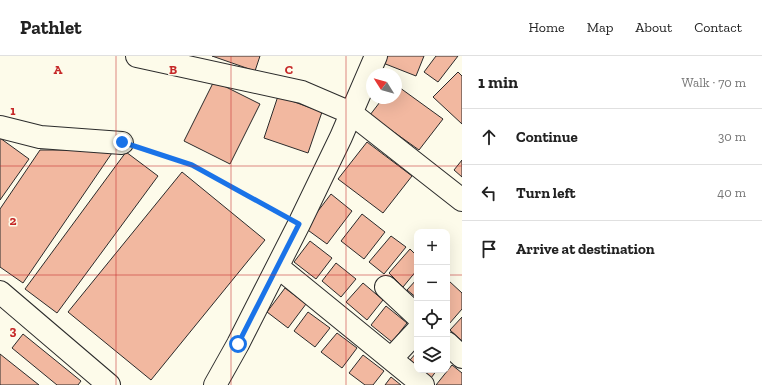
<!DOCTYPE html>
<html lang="en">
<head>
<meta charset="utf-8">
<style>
  :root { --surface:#fff; --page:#f6f6f6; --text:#222; --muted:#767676; --line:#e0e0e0 }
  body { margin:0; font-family:"Zilla Slab",serif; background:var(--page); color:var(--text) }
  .controls { position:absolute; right:12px; bottom:12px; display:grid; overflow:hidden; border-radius:8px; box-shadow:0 4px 16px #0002 }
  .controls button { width:36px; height:36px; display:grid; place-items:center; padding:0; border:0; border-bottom:1px solid var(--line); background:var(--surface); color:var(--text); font:20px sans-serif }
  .compass { position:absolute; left:366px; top:12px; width:36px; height:36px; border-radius:50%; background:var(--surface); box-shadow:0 4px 16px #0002; rotate:307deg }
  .stop { position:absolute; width:12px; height:12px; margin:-9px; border:3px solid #1a73e8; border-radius:50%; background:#fff }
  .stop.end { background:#1a73e8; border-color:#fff; box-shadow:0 1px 4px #0008 }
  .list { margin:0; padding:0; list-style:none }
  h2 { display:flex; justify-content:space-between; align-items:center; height:52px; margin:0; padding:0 16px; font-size:17px }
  h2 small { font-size:13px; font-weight:400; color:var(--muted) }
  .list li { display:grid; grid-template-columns:26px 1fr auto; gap:12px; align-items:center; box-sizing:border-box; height:56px; padding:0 16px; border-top:1px solid var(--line) }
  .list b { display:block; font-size:15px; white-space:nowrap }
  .list em { font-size:13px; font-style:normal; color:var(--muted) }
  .icon { flex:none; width:22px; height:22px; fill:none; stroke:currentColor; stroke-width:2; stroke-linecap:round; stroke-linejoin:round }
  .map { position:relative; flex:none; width:462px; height:329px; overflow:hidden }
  header { display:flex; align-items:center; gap:24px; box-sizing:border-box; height:56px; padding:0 20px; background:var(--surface); border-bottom:1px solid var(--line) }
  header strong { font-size:19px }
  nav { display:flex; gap:22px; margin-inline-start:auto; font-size:14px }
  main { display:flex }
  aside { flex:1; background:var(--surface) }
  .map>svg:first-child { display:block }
  .building { fill:#f2b8a0; stroke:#2b2b2b }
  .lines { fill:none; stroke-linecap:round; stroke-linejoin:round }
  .minor-casing { stroke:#2b2b2b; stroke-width:24 }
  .highway-casing { stroke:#2b2b2b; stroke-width:24 }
  .path { stroke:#6a6964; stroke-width:2.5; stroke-dasharray:3 2; stroke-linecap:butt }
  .minor { stroke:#fdfbea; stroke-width:22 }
  .highway { stroke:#fdfbea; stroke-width:22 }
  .route { stroke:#1a73e8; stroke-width:5 }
  .grid { fill:none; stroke:#c62828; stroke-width:1; stroke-opacity:0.55 }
  .grid-label { font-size:13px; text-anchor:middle; font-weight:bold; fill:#c62828; stroke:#fdfbea; stroke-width:3; stroke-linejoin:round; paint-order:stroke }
</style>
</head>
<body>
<header>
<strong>Pathlet</strong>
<nav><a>Home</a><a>Map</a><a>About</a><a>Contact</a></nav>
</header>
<main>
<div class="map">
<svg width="462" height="329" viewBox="0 0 462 329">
  <rect width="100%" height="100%" fill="#fdfbea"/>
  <path class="building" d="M 212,0 L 260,0 L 255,15 Z
    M 386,0 L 424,0 L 416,20 L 383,7 Z
    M 436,0 L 458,0 L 438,26 L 424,16 Z
    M 458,16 L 462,20 L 462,68 L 433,41 Z
    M 214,25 L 260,48 L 230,108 L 184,85 Z
    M 396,29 L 443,63 L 419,94 L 370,59 L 383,42 L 396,42 Z
    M 278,40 L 322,56 L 308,97 L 264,82 Z
    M 0,82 L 29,103 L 0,144 Z
    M 367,86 L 412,120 L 383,157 L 338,123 Z
    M 40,94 L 114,94 L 23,227 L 0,211 L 0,153 Z
    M 126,96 L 158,120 L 57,257 L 25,233 Z
    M 462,104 L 462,121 L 454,114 Z
    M 182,116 L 265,184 L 151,324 L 68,256 Z
    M 331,138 L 352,155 L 327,188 L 305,172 Z
    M 362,158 L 385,176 L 364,203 L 341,185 Z
    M 391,180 L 406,191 L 384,218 L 369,206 Z
    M 310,185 L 332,202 L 316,223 L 294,206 Z
    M 410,193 L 417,200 L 417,214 L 403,231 L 389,217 Z
    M 336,207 L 356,223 L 341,241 L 322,225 Z
    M 417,223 L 417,242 L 407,234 Z
    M 449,225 L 462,237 L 462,253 L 449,268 L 447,266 L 447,228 Z
    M 363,227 L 383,244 L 367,264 L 346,246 Z
    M 285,232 L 306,248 L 288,272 L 267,256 Z
    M 386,250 L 407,267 L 392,286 L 371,269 Z
    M 308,256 L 330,272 L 315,291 L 294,275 Z
    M 462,261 L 462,285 L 450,274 Z
    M 337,277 L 357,292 L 342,312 L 321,296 Z
    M 23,278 L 81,325 L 78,329 L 57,329 L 12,292 Z
    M 417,296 L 417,310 L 410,304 Z
    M 0,298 L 39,329 L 0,329 Z
    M 363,299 L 384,315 L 373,329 L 365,329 L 349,317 Z
    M 452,309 L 462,317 L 462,329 L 436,329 Z
    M 422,314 L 437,314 L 431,322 Z
    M 391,321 L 401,329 L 385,329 Z"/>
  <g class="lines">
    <defs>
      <path id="minor" d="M 137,0 L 302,36 L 351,57 L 462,144
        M 0,71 L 40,81 L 122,87
        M 278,211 L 423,329
        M 386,231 L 417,260
        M 447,287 L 462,301
        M 391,303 L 417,275
        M 215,329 L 238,288 L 299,168 L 341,81 L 376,0"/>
      <path id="highway" d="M 0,236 L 109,329"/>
    </defs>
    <use href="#minor" class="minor-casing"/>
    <use href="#highway" class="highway-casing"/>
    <path class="path" d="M 147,95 L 192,109 L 276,156"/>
    <use href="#minor" class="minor"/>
    <use href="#highway" class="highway"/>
  </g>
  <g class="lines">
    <path class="route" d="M 122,86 L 192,109 L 299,168 L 238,288"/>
  </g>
  <path class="grid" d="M 116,0 L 116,329M 231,0 L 231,329M 346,0 L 346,329M 0,110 L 462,110M 0,219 L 417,219M 447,219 L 462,219"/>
  <g class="grid-label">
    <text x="58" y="18">A</text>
    <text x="173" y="18">B</text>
    <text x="289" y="18">C</text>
    <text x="13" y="59">1</text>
    <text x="13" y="169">2</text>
    <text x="13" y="279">3</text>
  </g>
</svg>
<div class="controls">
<button>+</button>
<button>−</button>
<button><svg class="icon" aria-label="locate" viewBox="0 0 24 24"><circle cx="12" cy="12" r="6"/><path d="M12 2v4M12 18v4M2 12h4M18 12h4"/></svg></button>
<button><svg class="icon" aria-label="layers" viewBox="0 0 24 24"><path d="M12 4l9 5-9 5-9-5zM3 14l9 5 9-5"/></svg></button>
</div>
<svg class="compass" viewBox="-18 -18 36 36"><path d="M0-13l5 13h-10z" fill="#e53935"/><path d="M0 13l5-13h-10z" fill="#767676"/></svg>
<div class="stop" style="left:238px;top:288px"></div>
<div class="stop end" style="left:122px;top:86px"></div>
</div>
<aside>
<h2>1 min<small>Walk · 70 m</small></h2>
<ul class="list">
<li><svg class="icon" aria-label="ahead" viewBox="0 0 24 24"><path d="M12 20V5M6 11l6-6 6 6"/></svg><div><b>Continue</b></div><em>30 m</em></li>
<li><svg class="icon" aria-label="left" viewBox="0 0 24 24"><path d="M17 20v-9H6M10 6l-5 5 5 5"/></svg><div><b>Turn left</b></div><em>40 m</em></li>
<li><svg class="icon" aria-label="arrive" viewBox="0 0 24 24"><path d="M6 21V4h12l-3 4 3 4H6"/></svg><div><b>Arrive at destination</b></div></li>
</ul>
</aside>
</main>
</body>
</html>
